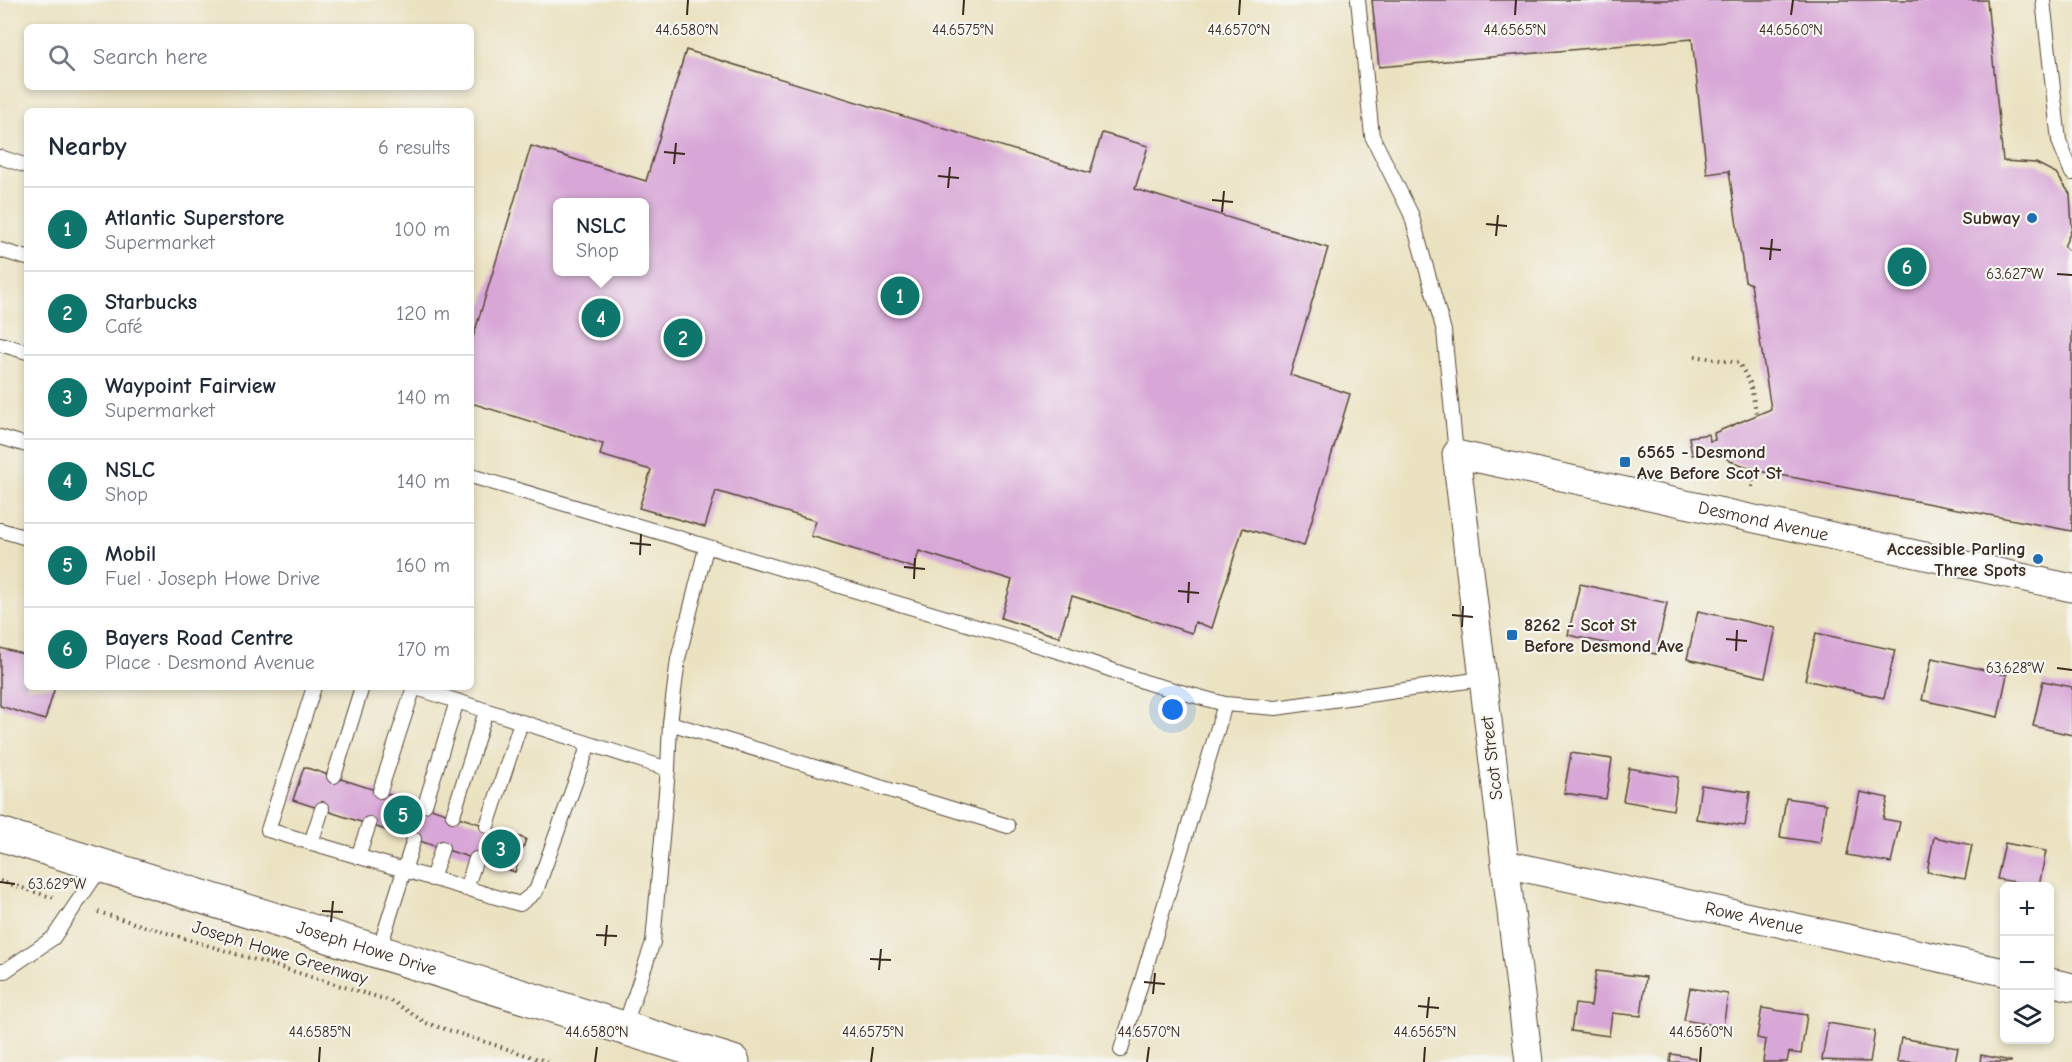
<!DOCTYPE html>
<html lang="en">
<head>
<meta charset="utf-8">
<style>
  :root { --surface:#fff; --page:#f6f6f7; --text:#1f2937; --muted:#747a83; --line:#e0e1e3; --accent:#0f766e }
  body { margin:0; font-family:"Comic Neue",sans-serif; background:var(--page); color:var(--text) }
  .controls { position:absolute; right:18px; bottom:18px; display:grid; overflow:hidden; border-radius:9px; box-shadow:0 3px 9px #0003 }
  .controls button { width:54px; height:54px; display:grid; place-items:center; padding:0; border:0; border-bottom:2px solid var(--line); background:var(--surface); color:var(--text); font:30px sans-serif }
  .you { position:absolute; left:1173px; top:710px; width:21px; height:21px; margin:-15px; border:4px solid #fff; border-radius:50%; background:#1a73e8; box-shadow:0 0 0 9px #1a73e833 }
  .badge { display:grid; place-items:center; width:39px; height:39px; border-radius:50%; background:var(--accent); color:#fff; font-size:20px; font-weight:700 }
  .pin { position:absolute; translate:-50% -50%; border:3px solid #fff; box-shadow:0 2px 6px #0006 }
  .popup { position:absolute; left:553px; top:198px; width:96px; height:78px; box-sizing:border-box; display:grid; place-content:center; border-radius:9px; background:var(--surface); filter:drop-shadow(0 2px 4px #0005); font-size:20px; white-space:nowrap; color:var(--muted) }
  .popup b { font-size:22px; color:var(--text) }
  .popup::after { content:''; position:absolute; left:50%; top:100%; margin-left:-12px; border:12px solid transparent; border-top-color:var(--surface) }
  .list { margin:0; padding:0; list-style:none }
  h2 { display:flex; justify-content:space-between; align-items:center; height:78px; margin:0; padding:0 24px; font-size:26px }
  h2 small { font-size:20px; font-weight:400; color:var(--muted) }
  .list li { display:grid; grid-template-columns:39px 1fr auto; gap:18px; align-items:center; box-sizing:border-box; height:84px; padding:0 24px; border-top:2px solid var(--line) }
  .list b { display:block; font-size:22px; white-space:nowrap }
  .list p { margin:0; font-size:20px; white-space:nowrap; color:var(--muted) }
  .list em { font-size:20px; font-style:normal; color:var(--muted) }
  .icon { flex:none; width:33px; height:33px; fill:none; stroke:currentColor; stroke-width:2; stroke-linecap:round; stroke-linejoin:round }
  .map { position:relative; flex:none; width:2072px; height:1062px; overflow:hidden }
  .search { position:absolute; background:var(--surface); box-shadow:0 3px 9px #0003; left:24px; top:24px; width:450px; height:66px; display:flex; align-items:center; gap:15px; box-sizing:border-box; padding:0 21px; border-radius:9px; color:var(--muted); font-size:22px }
  .panel { position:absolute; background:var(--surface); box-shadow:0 3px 9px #0003; left:24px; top:108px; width:450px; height:582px; border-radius:9px }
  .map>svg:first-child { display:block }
  .building { fill:#d8a7d7; fill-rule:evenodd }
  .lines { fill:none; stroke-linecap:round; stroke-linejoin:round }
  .service-casing { stroke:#554636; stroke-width:16 }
  .minor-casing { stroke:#554636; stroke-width:29 }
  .secondary-casing { stroke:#554636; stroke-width:35 }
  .path { stroke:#554636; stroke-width:4; stroke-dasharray:1.5 4.5; stroke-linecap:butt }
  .service { stroke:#fff; stroke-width:14 }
  .minor { stroke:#fff; stroke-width:27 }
  .secondary { stroke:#fff; stroke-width:33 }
  .ticks { fill:none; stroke:#3b2a1e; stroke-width:2 }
  .poi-dot { fill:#1f6fb2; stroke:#f6f6f2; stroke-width:2 }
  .labels { text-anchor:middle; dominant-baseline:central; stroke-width:4.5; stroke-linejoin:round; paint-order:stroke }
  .poi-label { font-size:18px; font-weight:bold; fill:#3b2a1e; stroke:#f6f6f2; text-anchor:end }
  .street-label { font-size:18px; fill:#3b2a1e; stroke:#f6f6f2 }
  .ticks-label { font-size:15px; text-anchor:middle; fill:#3b2a1e; stroke:#f6f6f2; stroke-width:4.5; stroke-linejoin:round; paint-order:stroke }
</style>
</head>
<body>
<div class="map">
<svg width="2072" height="1062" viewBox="0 0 2072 1062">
  <rect width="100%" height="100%" fill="#f6f6f2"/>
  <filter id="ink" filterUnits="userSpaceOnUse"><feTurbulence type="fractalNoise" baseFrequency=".0167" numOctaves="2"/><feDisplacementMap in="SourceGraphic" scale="12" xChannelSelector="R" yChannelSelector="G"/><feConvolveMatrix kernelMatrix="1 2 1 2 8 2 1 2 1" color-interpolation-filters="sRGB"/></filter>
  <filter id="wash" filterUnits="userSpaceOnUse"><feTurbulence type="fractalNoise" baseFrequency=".008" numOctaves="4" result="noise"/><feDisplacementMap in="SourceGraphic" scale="24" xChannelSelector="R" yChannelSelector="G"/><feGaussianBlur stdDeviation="1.35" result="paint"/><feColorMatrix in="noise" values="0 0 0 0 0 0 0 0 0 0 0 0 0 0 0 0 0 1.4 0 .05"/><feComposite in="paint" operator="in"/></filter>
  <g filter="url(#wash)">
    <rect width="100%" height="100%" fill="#ebe2c1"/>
    <g id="blocks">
      <path class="building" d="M 1372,0 L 1987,0 L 2003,161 L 2036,163 L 2056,173 L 2070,194 L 2072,228 L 2064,247 L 2072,253 L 2072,531 L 1764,472 L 1730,461 L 1716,451 L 1692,455 L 1689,437 L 1709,434 L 1710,441 L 1715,440 L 1714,433 L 1771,409 L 1751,284 L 1745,281 L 1729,171 L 1707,174 L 1692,39 L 1379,67 Z
        M 686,50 L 1090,173 L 1102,133 L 1148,146 L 1135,189 L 1328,248 L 1290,375 L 1350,394 L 1304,546 L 1243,528 L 1212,628 L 1195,622 L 1192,633 L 1072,596 L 1059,637 L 1001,618 L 1012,580 L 919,551 L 914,568 L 811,536 L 816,521 L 716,491 L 705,527 L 639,508 L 651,470 L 600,455 L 603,444 L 471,403 L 471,344 L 531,146 L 646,181 ZM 558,202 L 644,202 L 644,272 L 558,272 Z
        M 1580,584 L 1667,603 L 1656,654 L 1568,635 Z
        M 1698,611 L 1776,628 L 1765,677 L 1687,659 Z
        M 1816,633 L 1895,650 L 1884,698 L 1805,680 Z
        M 0,648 L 27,655 L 27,687 L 55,687 L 45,720 L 0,706 Z
        M 1932,658 L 2007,675 L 1998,717 L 1922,700 Z
        M 2043,681 L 2072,687 L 2072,735 L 2033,726 Z
        M 1571,753 L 1612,759 L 1606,799 L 1564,793 Z
        M 304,767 L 526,839 L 515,872 L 293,800 Z
        M 1629,768 L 1678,777 L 1673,810 L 1623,801 Z
        M 1701,785 L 1750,792 L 1745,826 L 1696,819 Z
        M 1860,792 L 1888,798 L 1883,819 L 1900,822 L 1891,863 L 1847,855 Z
        M 1786,798 L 1826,804 L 1820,843 L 1780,837 Z
        M 1934,837 L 1972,845 L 1965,879 L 1927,872 Z
        M 2005,843 L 2046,851 L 2039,886 L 1997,879 Z
        M 1596,971 L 1646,977 L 1641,1016 L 1612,1013 L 1609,1036 L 1571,1031 L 1575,1004 L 1591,1006 Z
        M 1690,988 L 1728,994 L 1723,1027 L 1684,1020 Z
        M 1762,1008 L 1807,1015 L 1801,1054 L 1789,1052 L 1787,1062 L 1763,1062 L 1766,1040 L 1757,1038 Z
        M 1828,1023 L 1875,1031 L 1870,1062 L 1822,1060 Z
        M 1901,1038 L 1958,1048 L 1955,1062 L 1897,1062 Z
        M 1671,1054 L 1696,1058 L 1695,1062 L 1670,1062 Z
        M 1981,1055 L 2011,1061 L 2011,1062 L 1980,1062 Z"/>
    </g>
  </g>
  <g filter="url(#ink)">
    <use href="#blocks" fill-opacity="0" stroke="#554636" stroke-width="1.5"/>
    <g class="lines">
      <defs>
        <path id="service" d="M 1358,0 L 1372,136 L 1411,214 L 1444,331 L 1456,454
          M 2043,0 L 2059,141 L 2072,173
          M 0,157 L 27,166
          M 0,250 L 27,258
          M 0,344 L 27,352
          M 0,437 L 27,445
          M 471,476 L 1064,653 L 1148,683 L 1225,704 L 1276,708 L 1482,679
          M 0,530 L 27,538
          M 314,687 L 268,830 L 520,904 L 536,891 L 589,744
          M 413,687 L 668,769
          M 670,723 L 1008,826
          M 334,776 L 362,687
          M 380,791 L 414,687
          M 425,805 L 457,701
          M 453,815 L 486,711
          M 487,826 L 521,722
          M 311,843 L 322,809
          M 358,857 L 369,824
          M 432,879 L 442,848
          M 466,889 L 476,859
          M 379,950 L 414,839
          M 0,971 L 5,971 L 53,938 L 102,866
          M 624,1028 L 653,942 L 668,769 L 670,723 L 678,659 L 706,548
          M 1121,1050 L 1225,704"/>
        <g id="minor">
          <path id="s1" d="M 1505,864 L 2004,972"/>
          <path d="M 2050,982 L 2072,987"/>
          <path id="s2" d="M 1529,1062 L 1456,454 L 2072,588"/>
        </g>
        <g id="secondary">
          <path id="s3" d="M 0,834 L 733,1062"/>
        </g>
      </defs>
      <use href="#service" class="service-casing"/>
      <use href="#minor" class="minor-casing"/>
      <use href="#secondary" class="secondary-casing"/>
      <path class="path" d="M 1695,356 L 1739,363 L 1750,383 L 1757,415
        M 1752,487 L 1753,469
        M 0,881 L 54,898
        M 98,912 L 394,1002 L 426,1023 L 548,1062"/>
      <use href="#service" class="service"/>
      <use href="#minor" class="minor"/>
      <use href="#secondary" class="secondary"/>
    </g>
  </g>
  <path class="ticks" d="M 687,15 L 688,0M 963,15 L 964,0M 1239,15 L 1240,0M 1515,15 L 1516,0M 1791,15 L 1793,0M 664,152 L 685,154M 674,164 L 676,143M 938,176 L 959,178M 948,188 L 950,167M 1212,200 L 1233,202M 1222,212 L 1224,191M 1486,224 L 1507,226M 1496,236 L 1498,215M 1760,248 L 1781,250M 1770,260 L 1772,239M 2057,274 L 2072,275M 630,543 L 651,545M 640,555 L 641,534M 904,567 L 925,569M 914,579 L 915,558M 1178,591 L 1199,593M 1188,603 L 1189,582M 1452,615 L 1473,617M 1462,627 L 1463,606M 1726,639 L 1747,641M 1736,651 L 1737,630M 2057,668 L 2072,670M 0,882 L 15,884M 322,911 L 343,912M 331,922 L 333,901M 596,935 L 617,936M 605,946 L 607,925M 870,959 L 891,960M 879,970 L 881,949M 1144,982 L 1165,984M 1153,994 L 1155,973M 1418,1006 L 1439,1008M 1427,1018 L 1429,997M 319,1062 L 320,1047M 595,1062 L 597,1047M 871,1062 L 873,1047M 1147,1062 L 1149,1047M 1424,1062 L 1425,1047M 1700,1062 L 1701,1047"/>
  <g class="poi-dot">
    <circle cx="2032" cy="218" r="6"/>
    <rect x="1619" y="456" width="12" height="12" rx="3"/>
    <circle cx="2038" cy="559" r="6"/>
    <rect x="1506" y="629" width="12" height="12" rx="3"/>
  </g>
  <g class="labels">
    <g class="poi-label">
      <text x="2020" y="218">Subway</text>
      <text x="1637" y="452" text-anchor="start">6565 - Desmond<tspan x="1637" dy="21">Ave Before Scot St</tspan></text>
      <text x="2026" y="549">Accessible Parling<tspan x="2026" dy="21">Three Spots</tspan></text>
      <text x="1524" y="625" text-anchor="start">8262 - Scot St<tspan x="1524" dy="21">Before Desmond Ave</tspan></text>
    </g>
    <g class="street-label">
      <text stroke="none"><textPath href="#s2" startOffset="927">Desmond Avenue</textPath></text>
      <text transform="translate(1492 758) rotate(-97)">Scot Street</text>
      <text stroke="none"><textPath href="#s1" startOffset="255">Rowe Avenue</textPath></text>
      <text stroke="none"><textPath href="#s3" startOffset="384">Joseph Howe Drive</textPath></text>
      <text transform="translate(280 953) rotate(17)">Joseph Howe Greenway</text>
    </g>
  </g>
  <g class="ticks-label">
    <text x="687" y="35">44.6580°N</text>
    <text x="963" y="35">44.6575°N</text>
    <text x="1239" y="35">44.6570°N</text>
    <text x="1515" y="35">44.6565°N</text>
    <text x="1791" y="35">44.6560°N</text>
    <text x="2015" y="279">63.627°W</text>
    <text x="2015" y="673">63.628°W</text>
    <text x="57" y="889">63.629°W</text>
    <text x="320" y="1037">44.6585°N</text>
    <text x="597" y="1037">44.6580°N</text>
    <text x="873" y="1037">44.6575°N</text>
    <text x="1149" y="1037">44.6570°N</text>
    <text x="1425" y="1037">44.6565°N</text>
    <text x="1701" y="1037">44.6560°N</text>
  </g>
</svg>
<div class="controls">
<button>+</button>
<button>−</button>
<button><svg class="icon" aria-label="layers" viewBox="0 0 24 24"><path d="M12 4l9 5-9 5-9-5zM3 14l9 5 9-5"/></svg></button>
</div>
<div class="you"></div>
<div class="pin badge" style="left:900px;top:296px">1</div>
<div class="pin badge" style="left:683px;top:338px">2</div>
<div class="pin badge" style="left:501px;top:849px">3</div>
<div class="pin badge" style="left:601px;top:318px">4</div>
<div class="popup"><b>NSLC</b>Shop</div>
<div class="pin badge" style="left:403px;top:815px">5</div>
<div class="pin badge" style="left:1907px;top:267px">6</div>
<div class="search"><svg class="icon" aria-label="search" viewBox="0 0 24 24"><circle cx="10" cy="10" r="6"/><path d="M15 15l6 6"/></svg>Search here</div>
<section class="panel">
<h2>Nearby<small>6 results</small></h2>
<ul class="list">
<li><span class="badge">1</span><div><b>Atlantic Superstore</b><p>Supermarket</p></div><em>100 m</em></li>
<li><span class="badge">2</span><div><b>Starbucks</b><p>Café</p></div><em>120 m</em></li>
<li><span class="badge">3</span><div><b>Waypoint Fairview</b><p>Supermarket</p></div><em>140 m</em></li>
<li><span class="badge">4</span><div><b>NSLC</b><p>Shop</p></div><em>140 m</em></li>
<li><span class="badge">5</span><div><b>Mobil</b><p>Fuel · Joseph Howe Drive</p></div><em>160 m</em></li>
<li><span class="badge">6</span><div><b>Bayers Road Centre</b><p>Place · Desmond Avenue</p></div><em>170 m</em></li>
</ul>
</section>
</div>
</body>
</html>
